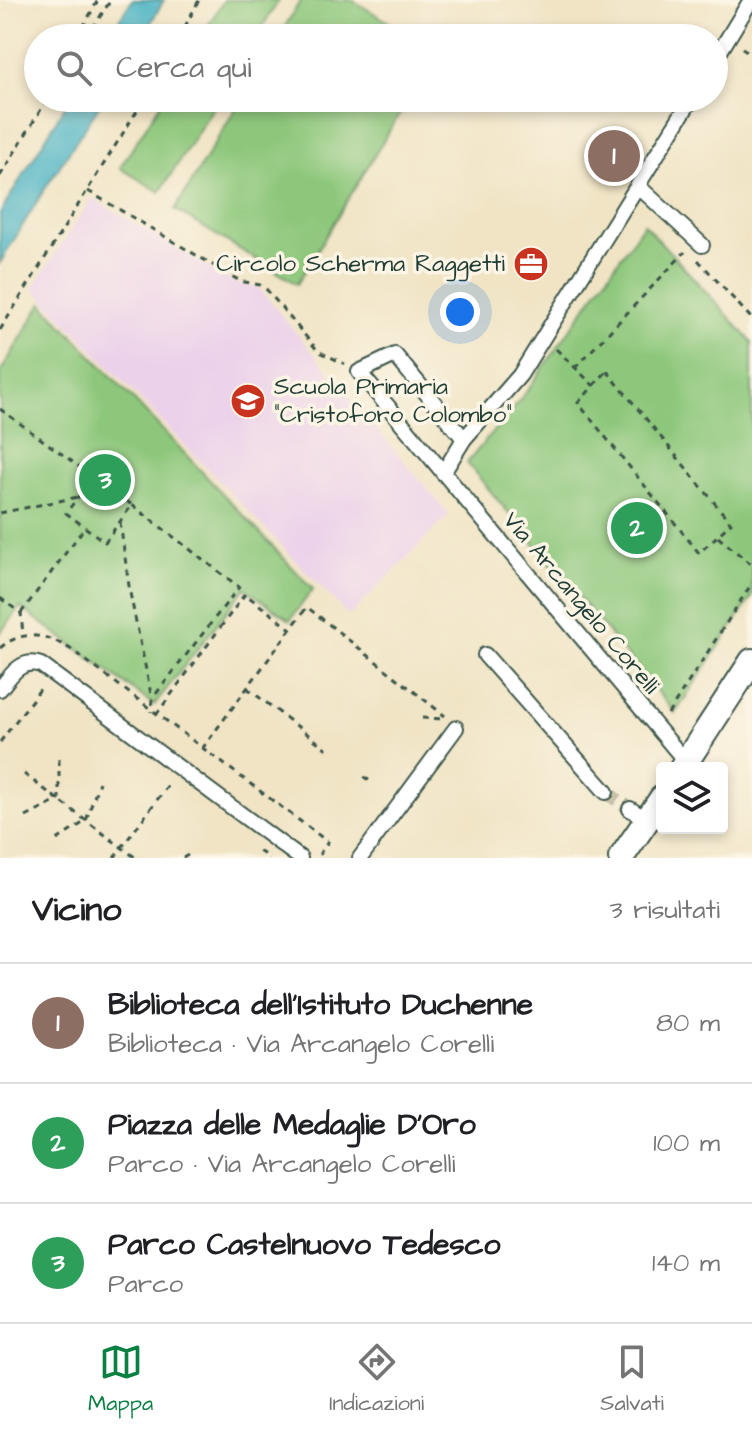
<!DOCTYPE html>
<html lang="it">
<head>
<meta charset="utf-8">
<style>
  :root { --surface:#fff; --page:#f2f2f2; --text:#202124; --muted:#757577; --line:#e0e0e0; --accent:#0b8043 }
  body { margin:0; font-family:"Architects Daughter",sans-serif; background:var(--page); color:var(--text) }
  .controls { position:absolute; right:24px; bottom:24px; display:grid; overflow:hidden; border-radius:8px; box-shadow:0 4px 12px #0003 }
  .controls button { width:72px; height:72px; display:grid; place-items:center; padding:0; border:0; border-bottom:2px solid var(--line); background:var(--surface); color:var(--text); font:40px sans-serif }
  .you { position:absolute; left:460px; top:312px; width:28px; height:28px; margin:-20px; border:6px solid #fff; border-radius:50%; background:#1a73e8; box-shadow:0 0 0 12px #1a73e833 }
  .badge { display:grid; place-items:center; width:52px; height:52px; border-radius:50%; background:var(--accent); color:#fff; font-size:26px; font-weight:700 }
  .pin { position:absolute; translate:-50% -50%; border:4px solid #fff; box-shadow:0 2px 8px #0006 }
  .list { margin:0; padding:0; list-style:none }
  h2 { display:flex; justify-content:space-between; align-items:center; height:104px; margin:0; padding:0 32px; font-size:34px }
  h2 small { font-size:26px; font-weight:400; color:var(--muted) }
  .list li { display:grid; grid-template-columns:52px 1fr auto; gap:24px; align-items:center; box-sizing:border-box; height:120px; padding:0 32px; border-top:2px solid var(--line) }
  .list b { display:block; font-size:30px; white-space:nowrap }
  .list p { margin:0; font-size:26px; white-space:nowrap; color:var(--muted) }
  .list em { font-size:26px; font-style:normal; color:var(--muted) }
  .icon { flex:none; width:44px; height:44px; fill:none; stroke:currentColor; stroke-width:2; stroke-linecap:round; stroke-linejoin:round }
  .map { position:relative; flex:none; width:752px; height:858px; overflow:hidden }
  .search { position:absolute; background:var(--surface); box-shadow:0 4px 12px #0003; left:24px; right:24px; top:24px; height:88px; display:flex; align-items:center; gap:20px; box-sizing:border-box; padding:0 28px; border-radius:44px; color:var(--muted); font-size:30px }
  .sheet { height:464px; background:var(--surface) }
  nav { display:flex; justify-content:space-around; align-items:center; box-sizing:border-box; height:112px; border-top:2px solid var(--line); background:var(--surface); font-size:22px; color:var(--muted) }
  nav a { display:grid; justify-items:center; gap:4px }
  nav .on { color:var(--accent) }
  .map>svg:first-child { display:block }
  .built { fill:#ecd1ea }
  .green { fill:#8dc77b; stroke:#568258; stroke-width:2 }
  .water { fill:#46b2c3; stroke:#32787c; stroke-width:2 }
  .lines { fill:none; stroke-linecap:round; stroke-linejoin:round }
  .minor-tunnel { stroke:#c6c3a8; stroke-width:14; stroke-dasharray:14 7; stroke-linecap:butt }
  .minor-casing { stroke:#3e564a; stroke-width:18 }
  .primary-casing { stroke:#3e564a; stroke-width:28 }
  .path { stroke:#3e564a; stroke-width:3; stroke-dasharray:6 6; stroke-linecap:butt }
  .minor { stroke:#fff; stroke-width:14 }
  .primary { stroke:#fff; stroke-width:24 }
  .labels { text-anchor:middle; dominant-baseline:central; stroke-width:7; stroke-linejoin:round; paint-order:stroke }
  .poi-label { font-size:24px; fill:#1f3d34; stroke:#fcf5e5; text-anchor:end }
  .street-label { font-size:24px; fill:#1f3d34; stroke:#fcf5e5 }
</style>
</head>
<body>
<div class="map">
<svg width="752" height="858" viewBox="0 0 752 858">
  <rect width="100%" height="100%" fill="#fcf5e5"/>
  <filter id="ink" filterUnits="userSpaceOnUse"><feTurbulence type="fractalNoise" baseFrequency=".0125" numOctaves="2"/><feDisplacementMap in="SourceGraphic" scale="16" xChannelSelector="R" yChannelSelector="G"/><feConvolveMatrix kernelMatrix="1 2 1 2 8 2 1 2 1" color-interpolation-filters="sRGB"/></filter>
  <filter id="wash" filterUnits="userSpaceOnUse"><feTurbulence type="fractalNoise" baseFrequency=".006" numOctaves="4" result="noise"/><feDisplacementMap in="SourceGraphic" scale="32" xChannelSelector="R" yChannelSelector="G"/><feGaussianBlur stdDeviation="1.8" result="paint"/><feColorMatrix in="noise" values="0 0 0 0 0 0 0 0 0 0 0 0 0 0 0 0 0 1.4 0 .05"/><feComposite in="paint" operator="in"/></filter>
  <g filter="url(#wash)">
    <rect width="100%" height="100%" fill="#f0e4c5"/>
    <path class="built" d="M 92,198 L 235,283 L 258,287 L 449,515 L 349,616 L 33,288 Z"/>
    <path class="green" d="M 224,0 L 279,0 L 255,38 L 200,38 Z
      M 301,0 L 352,0 L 415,38 L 278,38 Z
      M 164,98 L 214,98 L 218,100 L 160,192 L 120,168 Z
      M 242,98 L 409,98 L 297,284 L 175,210 Z
      M 644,224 L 752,342 L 752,597 L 675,713 L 467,463 L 527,391 Z
      M 42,303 L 313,589 L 290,620 L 245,588 L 154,705 L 20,607 L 0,633 L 0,373 Z"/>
    <path class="water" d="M 132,0 L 164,0 L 142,38 L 107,38 Z
      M 70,98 L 104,98 L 41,195 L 0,263 L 0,213 Z"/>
  </g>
  <g filter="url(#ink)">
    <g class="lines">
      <path class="minor-tunnel" d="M 606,792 L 630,809"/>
      <defs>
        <path id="minor" d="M 714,61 L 751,0
          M 638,186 L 702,245
          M 464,439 L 395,355 L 359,372 L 686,762
          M 443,473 L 464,439 L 520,375 L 692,98
          M 485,655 L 606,792
          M 0,689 C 11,675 21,658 41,665 L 300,858
          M 630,809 L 647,820
          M 360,858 L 456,728"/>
        <path id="primary" d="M 682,768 L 752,661
          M 621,858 L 662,798"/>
      </defs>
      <use href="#minor" class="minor-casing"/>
      <use href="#primary" class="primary-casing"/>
      <path class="path" d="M 77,38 L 98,0
        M 86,38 L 111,0
        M 179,38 L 199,0
        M 742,48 L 752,54
        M 714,94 L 726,75
        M 0,176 L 48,98
        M 88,191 L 240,281 L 260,285 L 267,290 L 318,351 L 345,364
        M 698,260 L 752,319
        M 0,330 L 145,98
        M 556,349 L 594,386
        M 575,368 L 685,252
        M 607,371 L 731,523 L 699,553 L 578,403 Z
        M 0,409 L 132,505 L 105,542 L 66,513 L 94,476
        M 132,505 L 239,587 L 152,699
        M 0,513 L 78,497
        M 120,522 L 130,593 L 152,699 L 151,712
        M 718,537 L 752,565
        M 0,598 L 21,613 L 23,635
        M 21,613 L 85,527
        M 0,648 C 23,628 48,635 72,650 L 328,842 L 320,853 L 326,858
        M 247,688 L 327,749
        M 668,714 L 752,583
        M 156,715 L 245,594 L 291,629
        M 422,718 L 444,719
        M 0,742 L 41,688
        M 202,749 L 307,607 L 445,716
        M 24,774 L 136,858
        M 364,777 L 373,783
        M 26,817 L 59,800 L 59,753
        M 57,840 L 86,821 L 99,782
        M 259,851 L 269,858
        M 114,858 L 171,781
        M 183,858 L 188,855"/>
      <use href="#minor" class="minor"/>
      <use href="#primary" class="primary"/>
    </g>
  </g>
  <defs>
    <symbol id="office-disc" viewBox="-11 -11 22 22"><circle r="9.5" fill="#c8321e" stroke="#fcf5e5"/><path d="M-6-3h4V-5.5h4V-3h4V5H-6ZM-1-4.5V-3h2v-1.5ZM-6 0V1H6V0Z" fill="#fff"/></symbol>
    <symbol id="school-disc" viewBox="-11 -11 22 22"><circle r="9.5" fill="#c8321e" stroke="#fcf5e5"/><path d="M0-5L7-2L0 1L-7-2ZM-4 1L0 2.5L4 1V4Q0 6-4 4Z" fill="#fff"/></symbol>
  </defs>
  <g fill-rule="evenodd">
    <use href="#office-disc" x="511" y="244" width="40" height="40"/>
    <use href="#school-disc" x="228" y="381" width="40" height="40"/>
  </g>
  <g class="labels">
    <g class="poi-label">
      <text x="505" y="264">Circolo Scherma Raggetti</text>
      <text x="274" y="387" text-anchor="start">Scuola Primaria<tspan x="274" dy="28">"Cristoforo Colombo"</tspan></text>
    </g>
    <g class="street-label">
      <text transform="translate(581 603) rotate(50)">Via Arcangelo Corelli</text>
    </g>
  </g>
</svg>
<div class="controls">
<button><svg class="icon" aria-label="layers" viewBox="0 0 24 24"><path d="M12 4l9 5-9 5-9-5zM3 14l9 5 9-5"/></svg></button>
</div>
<div class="you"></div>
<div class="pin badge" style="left:614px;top:156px;background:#8d6e63">1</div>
<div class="pin badge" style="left:637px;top:528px;background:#2e9e5b">2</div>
<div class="pin badge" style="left:105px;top:480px;background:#2e9e5b">3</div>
<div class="search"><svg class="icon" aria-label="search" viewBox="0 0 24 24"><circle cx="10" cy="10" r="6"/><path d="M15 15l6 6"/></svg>Cerca qui</div>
</div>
<section class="sheet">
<h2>Vicino<small>3 risultati</small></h2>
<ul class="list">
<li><span class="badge" style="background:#8d6e63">1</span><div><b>Biblioteca dell'Istituto Duchenne</b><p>Biblioteca · Via Arcangelo Corelli</p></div><em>80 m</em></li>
<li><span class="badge" style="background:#2e9e5b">2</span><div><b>Piazza delle Medaglie D'Oro</b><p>Parco · Via Arcangelo Corelli</p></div><em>100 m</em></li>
<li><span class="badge" style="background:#2e9e5b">3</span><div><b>Parco Castelnuovo Tedesco</b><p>Parco</p></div><em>140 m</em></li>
</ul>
</section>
<nav>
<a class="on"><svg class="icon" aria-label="map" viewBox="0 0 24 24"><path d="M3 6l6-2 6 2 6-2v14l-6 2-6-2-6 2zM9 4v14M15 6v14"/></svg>Mappa</a>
<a><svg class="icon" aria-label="directions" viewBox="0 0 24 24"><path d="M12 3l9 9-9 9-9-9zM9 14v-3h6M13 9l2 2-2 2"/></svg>Indicazioni</a>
<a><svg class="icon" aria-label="saved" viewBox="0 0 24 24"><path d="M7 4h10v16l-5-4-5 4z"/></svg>Salvati</a>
</nav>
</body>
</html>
